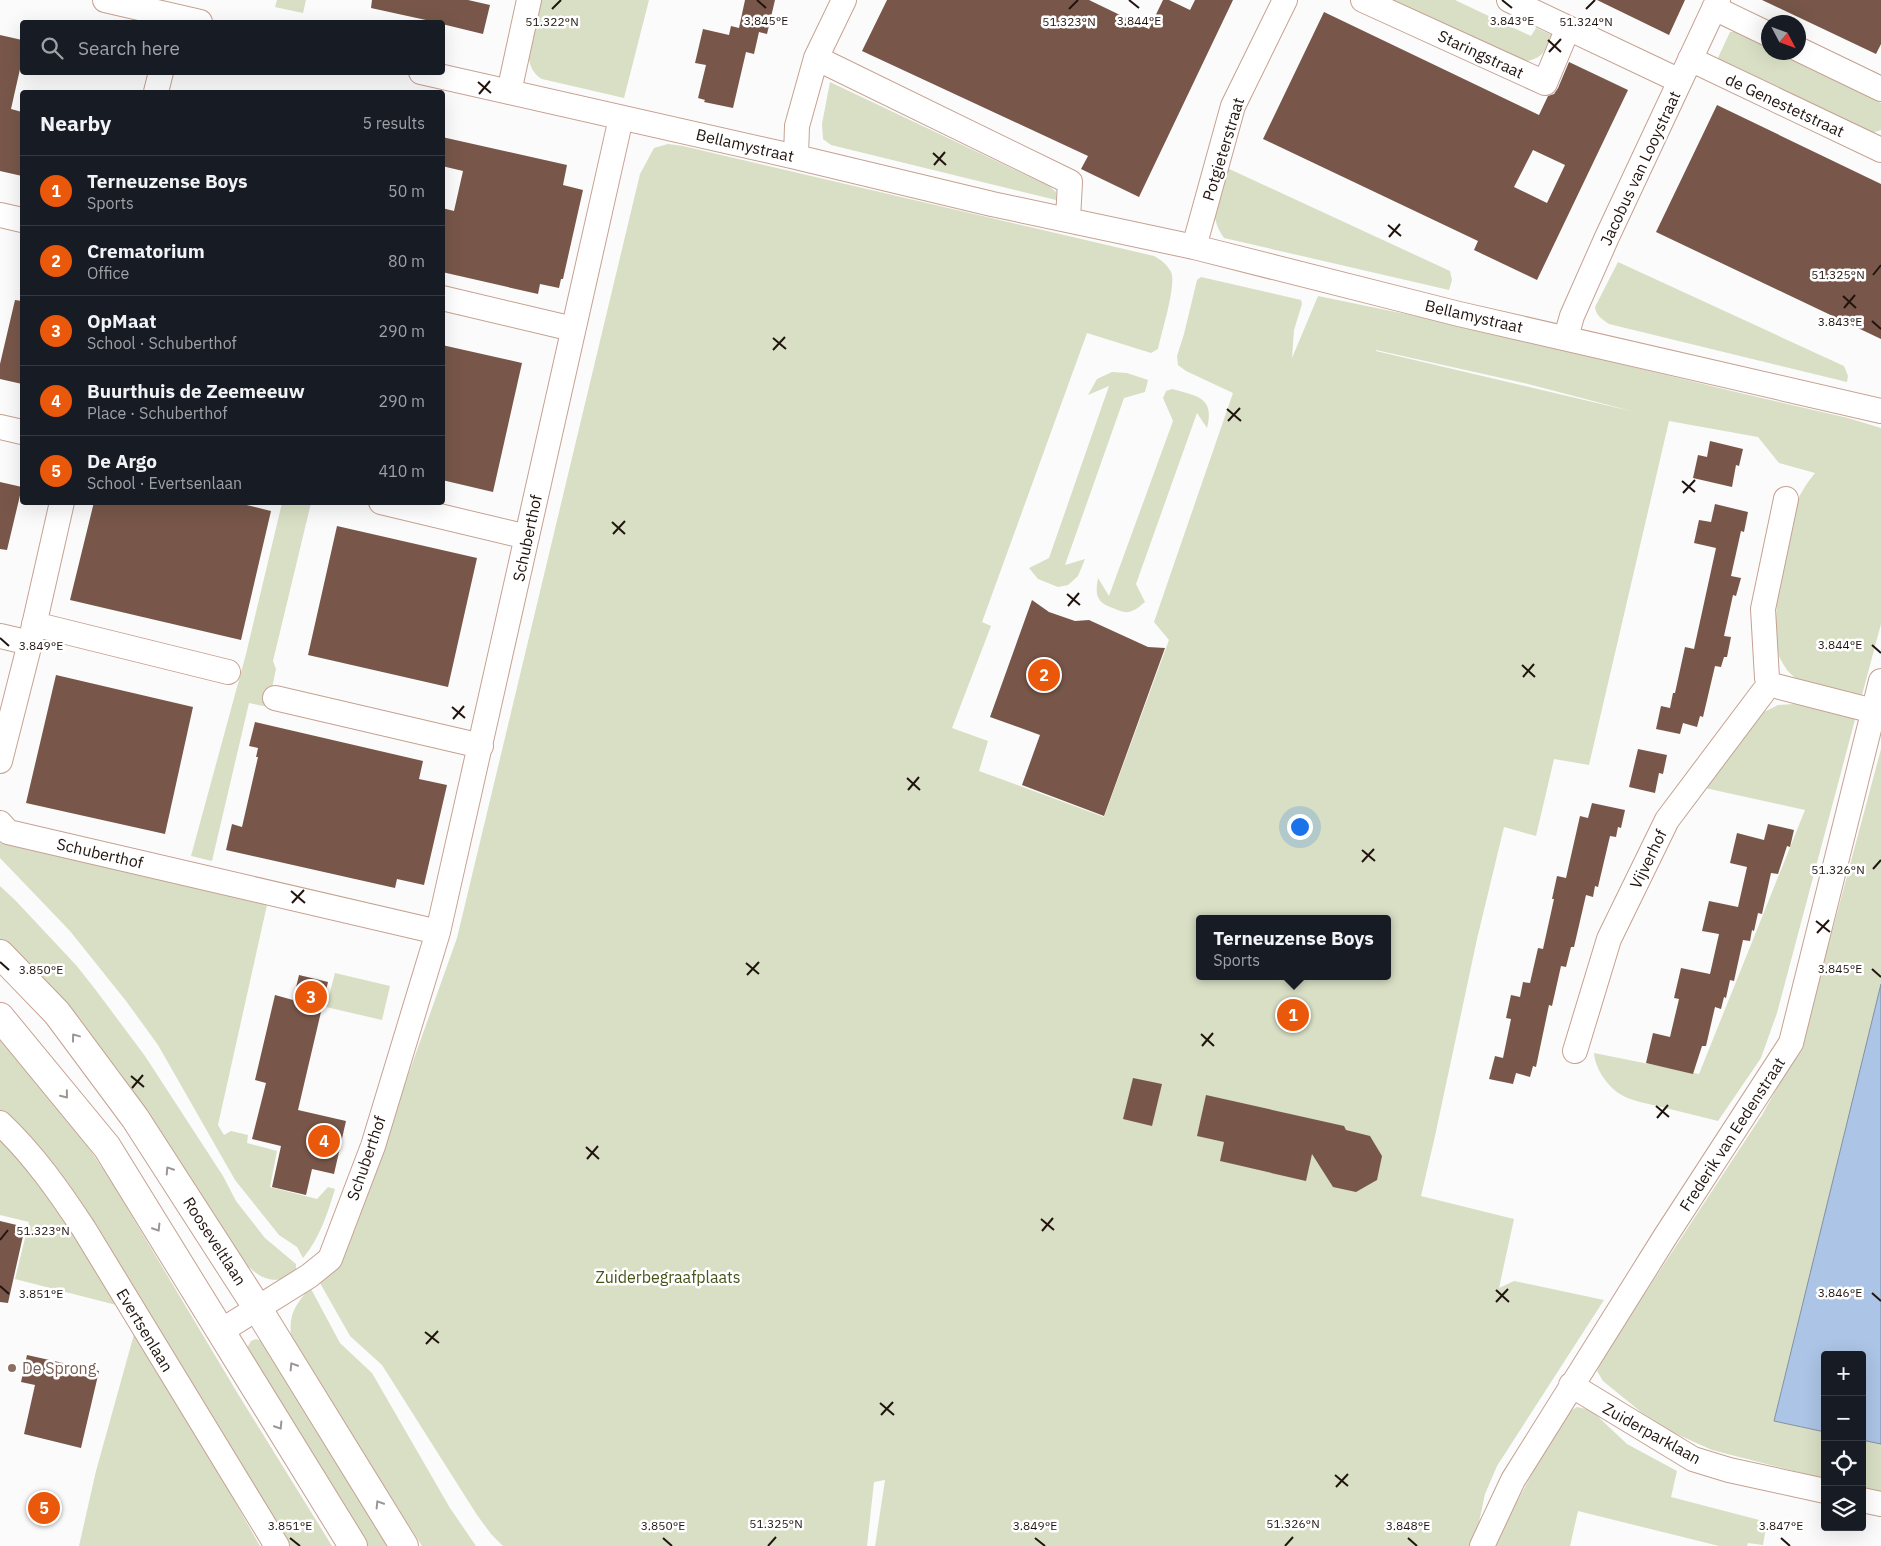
<!DOCTYPE html>
<html lang="en">
<head>
<meta charset="utf-8">
<style>
  :root { --surface:#171b24; --page:#242831; --text:#f1f3f6; --muted:#9ea1a6; --line:#363941; --accent:#ea580c }
  body { margin:0; font-family:"IBM Plex Sans",sans-serif; background:var(--page); color:var(--text) }
  .controls { position:absolute; right:15px; bottom:15px; display:grid; overflow:hidden; border-radius:5px; box-shadow:0 5px 20px #0002 }
  .controls button { width:45px; height:45px; display:grid; place-items:center; padding:0; border:0; border-bottom:1px solid var(--line); background:var(--surface); color:var(--text); font:25px sans-serif }
  .compass { position:absolute; left:1761px; top:15px; width:45px; height:45px; border-radius:50%; background:var(--surface); box-shadow:0 5px 20px #0002; rotate:131deg }
  .you { position:absolute; left:1299px; top:826px; width:18px; height:18px; margin:-12px; border:4px solid #fff; border-radius:50%; background:#1a73e8; box-shadow:0 0 0 8px #1a73e833 }
  .badge { display:grid; place-items:center; width:32px; height:32px; border-radius:50%; background:var(--accent); color:#fff; font-size:16px; font-weight:700 }
  .pin { position:absolute; translate:-50% -50%; border:2px solid #fff; box-shadow:0 1px 5px #0006 }
  .popup { position:absolute; left:1196px; top:915px; width:195px; height:65px; box-sizing:border-box; display:grid; place-content:center; border-radius:5px; background:var(--surface); filter:drop-shadow(0 1px 4px #0005); font-size:16px; white-space:nowrap; color:var(--muted) }
  .popup b { font-size:19px; color:var(--text) }
  .popup::after { content:''; position:absolute; left:50%; top:100%; margin-left:-10px; border:10px solid transparent; border-top-color:var(--surface) }
  .list { margin:0; padding:0; list-style:none }
  h2 { display:flex; justify-content:space-between; align-items:center; height:65px; margin:0; padding:0 20px; font-size:21px }
  h2 small { font-size:16px; font-weight:400; color:var(--muted) }
  .list li { display:grid; grid-template-columns:32px 1fr auto; gap:15px; align-items:center; box-sizing:border-box; height:70px; padding:0 20px; border-top:1px solid var(--line) }
  .list b { display:block; font-size:19px; white-space:nowrap }
  .list p { margin:0; font-size:16px; white-space:nowrap; color:var(--muted) }
  .list em { font-size:16px; font-style:normal; color:var(--muted) }
  .icon { flex:none; width:28px; height:28px; fill:none; stroke:currentColor; stroke-width:2; stroke-linecap:round; stroke-linejoin:round }
  .map { position:relative; flex:none; width:1881px; height:1546px; overflow:hidden }
  .search { position:absolute; background:var(--surface); box-shadow:0 5px 20px #0002; left:20px; top:20px; width:425px; height:55px; display:flex; align-items:center; gap:12px; box-sizing:border-box; padding:0 18px; border-radius:5px; color:var(--muted); font-size:19px }
  .panel { position:absolute; background:var(--surface); box-shadow:0 5px 20px #0002; left:20px; top:90px; width:425px; height:415px; border-radius:5px }
  .map>svg:first-child { display:block }
  .green { fill:#d8dfc5; fill-rule:evenodd }
  .water { fill:#acc4e5; stroke:#828fa5 }
  .building { fill:#78574a; fill-rule:evenodd }
  .lines { fill:none; stroke-linecap:round; stroke-linejoin:round }
  .street-casing { stroke:#c6a192; stroke-width:26 }
  .secondary-casing { stroke:#c6a192; stroke-width:30 }
  .street { stroke:#fff; stroke-width:24 }
  .secondary { stroke:#fff; stroke-width:28 }
  .oneway { stroke:#9b9593 }
  .ticks { fill:none; stroke:#21140f; stroke-width:2 }
  .education-dot { fill:#8d6e63; stroke:#fff; stroke-width:2 }
  .labels { text-anchor:middle; dominant-baseline:central; stroke-width:5; stroke-linejoin:round; paint-order:stroke }
  .street-label { font-size:16px; fill:#21140f; stroke:#fff }
  .park-label { font-size:16px; fill:#485317; stroke:#fff }
  .education-label { font-size:16px; fill:#785e54; stroke:#fff; text-anchor:start }
  .ticks-label { font-size:12px; text-anchor:middle; fill:#21140f; stroke:#fff; stroke-width:5; stroke-linejoin:round; paint-order:stroke }
</style>
</head>
<body>
<div class="map">
<svg width="1881" height="1546" viewBox="0 0 1881 1546">
  <rect width="100%" height="100%" fill="#fbfbfb"/>
  <path class="green" d="M 277,0 L 306,0 L 303,13 L 275,7 Z
    M 540,0 L 649,0 L 624,98 L 542,79 C 516,64 535,23 540,0 Z
    M 1390,0 L 1455,0 L 1531,36 L 1536,28 L 1552,35 C 1544,53 1544,57 1524,62 Z
    M 1730,32 L 1735,32 L 1768,48 L 1768,52 L 1778,53 L 1881,103 L 1881,130 L 1869,134 L 1716,62 Z
    M 830,82 L 1049,186 L 1056,192 L 1056,200 L 831,145 L 823,139 L 822,124 Z
    M 668,144 L 683,146 L 1154,256 C 1161,260 1167,264 1171,272 C 1177,284 1161,334 1158,349 L 1151,353 L 1087,333 L 982,622 L 991,626 L 952,728 L 988,741 L 979,771 L 1104,817 L 1169,640 L 1154,622 L 1233,393 L 1186,371 L 1178,365 L 1177,356 L 1184,334 L 1197,280 L 1201,277 L 1301,300 L 1302,304 L 1294,330 L 1292,358 L 1318,296 L 1469,327 L 1736,392 L 1848,418 L 1881,428 L 1881,624 L 1862,695 C 1838,691 1803,690 1787,670 C 1784,665 1779,658 1778,653 C 1770,628 1785,535 1794,509 C 1799,495 1806,484 1815,473 L 1779,463 L 1758,437 L 1669,421 L 1589,765 L 1554,759 L 1536,836 L 1504,827 L 1477,939 L 1435,1136 L 1421,1196 L 1514,1219 L 1499,1288 L 1514,1281 L 1604,1300 L 1497,1466 L 1485,1494 L 1474,1546 L 875,1546 L 885,1480 L 874,1482 L 867,1546 L 503,1546 L 491,1534 L 477,1515 L 382,1365 L 350,1336 L 320,1283 L 340,1266 L 457,938 L 640,174 L 654,148 ZM 1376,350 L 1528,384 L 1635,412 L 1376,351 ZM 1199,919 L 1387,919 L 1387,976 L 1199,976 Z
    M 1225,167 L 1450,271 L 1452,280 L 1449,290 L 1224,238 C 1206,212 1217,194 1225,167 Z
    M 1618,262 L 1844,366 L 1848,376 L 1847,382 L 1609,324 C 1602,319 1596,316 1595,307 Z
    M 1112,372 L 1127,373 L 1148,380 L 1145,392 L 1124,398 L 1065,565 L 1085,559 L 1078,576 L 1068,585 L 1058,587 L 1038,579 L 1029,568 L 1049,558 L 1109,386 L 1088,395 L 1097,379 Z
    M 1172,389 C 1197,396 1215,397 1207,428 L 1197,413 L 1136,584 L 1145,602 C 1140,606 1135,611 1128,612 C 1124,613 1118,610 1113,608 C 1096,602 1095,595 1098,578 L 1109,596 L 1173,421 L 1163,398 L 1166,391 Z
    M 282,503 L 311,503 L 273,661 L 276,669 L 268,707 L 249,703 L 212,861 L 191,856 L 246,654 Z
    M 1795,704 L 1856,716 L 1777,1013 L 1761,1058 L 1718,1121 C 1698,1116 1678,1111 1657,1106 C 1645,1103 1631,1101 1620,1094 C 1607,1086 1595,1068 1594,1053 L 1699,1074 L 1805,810 L 1705,788 L 1764,712 L 1778,705 Z
    M 1881,749 L 1881,984 L 1774,1421 L 1825,1432 L 1825,1479 L 1712,1450 L 1672,1432 L 1641,1412 L 1603,1381 L 1597,1371 L 1601,1363 L 1622,1328 L 1762,1115 L 1792,1061 L 1810,1014 Z
    M 0,843 L 197,886 L 267,905 L 218,1125 L 224,1135 L 231,1131 L 248,1135 L 247,1143 L 277,1151 L 270,1187 L 317,1199 L 328,1187 L 335,1189 C 328,1212 319,1240 303,1258 L 297,1247 L 279,1235 L 235,1180 L 158,1045 L 126,1001 L 70,931 L 0,858 Z
    M 0,886 L 15,900 L 76,965 L 95,989 L 145,1056 L 223,1176 L 236,1201 L 265,1238 L 296,1264 L 296,1270 C 276,1290 256,1276 241,1259 L 119,1071 L 74,1016 L 40,977 L 0,939 Z
    M 335,973 L 390,986 L 382,1020 L 326,1007 Z
    M 0,1039 L 83,1139 L 111,1181 L 238,1394 L 332,1546 L 282,1546 L 109,1246 L 89,1216 L 0,1113 Z
    M 0,1134 L 31,1167 L 128,1308 L 15,1279 L 29,1222 L 0,1215 Z
    M 310,1287 L 340,1343 L 372,1373 L 450,1508 L 476,1546 L 422,1546 L 291,1340 C 289,1312 294,1308 310,1287 Z
    M 136,1327 L 260,1546 L 79,1546 L 96,1471 Z
    M 256,1339 L 264,1342 L 389,1546 L 366,1546 L 247,1348 L 251,1341 Z
    M 1577,1407 L 1591,1410 L 1627,1444 L 1677,1471 L 1671,1497 L 1767,1522 L 1763,1545 L 1748,1543 L 1747,1546 L 1719,1546 L 1578,1511 L 1570,1546 L 1493,1546 L 1539,1461 L 1569,1412 Z
    M 1862,1440 L 1881,1444 L 1881,1493 L 1862,1488 Z"/>
  <path class="water" d="M 1881,984 L 1881,1444 L 1862,1440 L 1862,1355 L 1825,1355 L 1825,1432 L 1774,1421 Z"/>
  <path class="building" d="M 372,0 L 468,0 L 490,5 L 483,34 L 442,24 L 442,22 L 435,22 L 371,8 Z
    M 745,0 L 775,0 L 767,34 L 759,32 L 754,54 L 746,52 L 733,108 L 704,102 L 705,100 L 698,98 L 706,65 L 695,63 L 703,29 L 729,35 L 731,26 L 739,28 Z
    M 887,0 L 1089,0 L 1149,29 L 1163,0 L 1169,0 L 1190,10 L 1195,0 L 1233,0 L 1139,197 L 1081,169 L 1088,156 L 862,51 Z
    M 1597,0 L 1685,0 L 1669,35 Z
    M 1762,0 L 1881,0 L 1881,44 L 1876,54 Z
    M 1324,12 L 1539,115 L 1548,96 L 1554,94 L 1558,88 L 1569,62 L 1628,90 L 1537,280 L 1474,250 L 1478,241 L 1263,139 ZM 1533,150 L 1565,165 L 1547,203 L 1514,187 Z
    M 0,35 L 22,40 L 22,70 L 20,69 L 11,109 L 22,112 L 22,176 L 0,171 Z
    M 1717,105 L 1881,184 L 1881,339 L 1656,232 Z
    M 442,137 L 567,165 L 563,185 L 583,190 L 563,279 L 561,279 L 559,288 L 540,284 L 538,294 L 442,272 L 442,208 L 454,211 L 463,171 L 442,166 Z
    M 15,300 L 22,301 L 22,384 L 0,379 L 0,364 Z
    M 442,345 L 522,363 L 493,492 L 442,480 Z
    M 1710,441 L 1743,449 L 1739,466 L 1736,465 L 1732,487 L 1693,478 L 1698,455 L 1707,457 Z
    M 0,482 L 22,487 L 7,550 L 0,549 Z
    M 94,502 L 234,502 L 271,511 L 241,640 L 70,600 Z
    M 1715,504 L 1748,512 L 1744,532 L 1741,531 L 1731,576 L 1741,578 L 1736,596 L 1733,595 L 1724,636 L 1731,637 L 1727,657 L 1724,657 L 1721,667 L 1715,666 L 1703,717 L 1700,716 L 1697,727 L 1683,723 L 1680,734 L 1656,729 L 1661,706 L 1670,708 L 1673,693 L 1675,693 L 1685,647 L 1694,649 L 1716,548 L 1694,543 L 1699,520 L 1711,522 Z
    M 337,526 L 477,558 L 448,687 L 308,655 Z
    M 1032,600 L 1049,612 L 1075,621 L 1089,620 L 1148,647 L 1165,648 L 1104,816 L 1022,785 L 1040,735 L 990,717 Z
    M 56,675 L 193,707 L 165,834 L 26,803 Z
    M 255,722 L 423,761 L 419,779 L 447,785 L 424,885 L 397,879 L 395,888 L 226,850 L 232,824 L 242,827 L 258,757 L 256,757 L 258,748 L 249,746 Z
    M 1638,749 L 1667,755 L 1663,774 L 1659,773 L 1655,793 L 1629,787 Z
    M 1592,803 L 1625,810 L 1621,828 L 1618,827 L 1616,837 L 1610,836 L 1598,887 L 1595,886 L 1593,897 L 1586,895 L 1574,947 L 1571,947 L 1566,967 L 1561,966 L 1552,1006 L 1549,1005 L 1536,1067 L 1533,1066 L 1530,1077 L 1516,1073 L 1513,1084 L 1489,1079 L 1495,1056 L 1503,1058 L 1511,1019 L 1506,1018 L 1511,995 L 1520,997 L 1523,982 L 1530,983 L 1538,948 L 1543,949 L 1554,899 L 1552,899 L 1557,876 L 1566,878 L 1580,816 L 1588,818 Z
    M 1768,824 L 1794,830 L 1790,847 L 1787,846 L 1778,874 L 1771,873 L 1762,914 L 1758,913 L 1754,931 L 1752,930 L 1750,941 L 1743,940 L 1734,981 L 1730,980 L 1726,998 L 1724,997 L 1721,1009 L 1715,1007 L 1706,1046 L 1702,1046 L 1693,1074 L 1646,1063 L 1653,1033 L 1670,1037 L 1679,999 L 1674,998 L 1681,968 L 1710,974 L 1719,934 L 1702,931 L 1709,901 L 1738,907 L 1747,867 L 1730,863 L 1737,833 L 1764,840 Z
    M 299,975 L 328,982 L 298,1110 L 346,1121 L 334,1174 L 312,1169 L 306,1195 L 272,1187 L 281,1146 L 252,1139 L 266,1083 L 255,1080 L 275,995 L 293,1000 Z
    M 1133,1078 L 1162,1084 L 1152,1126 L 1123,1119 Z
    M 1206,1095 L 1344,1126 L 1346,1130 L 1370,1136 L 1382,1156 L 1377,1180 L 1356,1192 L 1333,1187 L 1312,1154 L 1306,1181 L 1220,1161 L 1224,1142 L 1197,1136 Z
    M 0,1221 L 25,1227 L 8,1303 L 0,1302 Z
    M 27,1355 L 99,1371 L 81,1448 L 24,1434 L 35,1385 L 21,1382 Z"/>
  <g class="lines">
    <defs>
      <path id="street" d="M 105,0 L 200,22
        M 1363,0 L 1545,83 L 1568,28
        M 1509,0 L 1680,81
        M 1714,8 L 1768,34
        M 1798,49 L 1881,89
        M 816,58 L 1070,182 L 1068,219
        M 1690,59 L 1881,150
        M 421,72 L 796,157 L 992,204 L 1194,247 L 1459,314 L 1881,411
        M 156,92 L 161,72
        M 509,92 L 529,0
        M 796,157 L 797,126 L 816,58 L 844,0
        M 0,215 L 22,220
        M 1194,247 L 1233,106 L 1285,0
        M 442,298 L 573,329
        M 1566,337 L 1572,316 L 1607,237 L 1718,0
        M 0,427 L 22,432
        M 381,502 L 527,537
        M 34,624 L 228,672
        M 0,636 L 30,643
        M 1767,678 L 1763,609 L 1786,499
        M 1776,686 L 1881,713
        M 275,698 L 481,746
        M 0,761 L 30,643 L 62,502
        M 0,823 L 8,832 L 438,932
        M 1575,1051 L 1609,939 L 1667,820 L 1764,691
        M 0,1123 C 33,1154 59,1191 84,1229 L 277,1546
        M 221,1331 L 309,1276 L 330,1259 L 373,1146 L 438,932 L 621,118
        M 1571,1385 L 1693,1459 L 1729,1470 L 1825,1491
        M 1862,1500 L 1881,1504
        M 1482,1546 L 1513,1480 L 1665,1237 L 1791,1043 L 1881,681"/>
      <path id="secondary" d="M 0,954 L 57,1013 L 135,1118 L 258,1309 L 404,1546
        M 0,1017 L 107,1147 L 353,1546"/>
    </defs>
    <use href="#street" class="street-casing"/>
    <use href="#secondary" class="secondary-casing"/>
    <use href="#street" class="street"/>
    <use href="#secondary" class="secondary"/>
  </g>
  <defs><path id="oneway-chevron" d="M-2-3.5L2.5 0L-2 3.5" fill="none" stroke-width="1.6" stroke-linecap="round" stroke-linejoin="round" transform="scale(1.25)"/></defs>
  <g class="oneway">
    <use href="#oneway-chevron" transform="translate(75 1037) rotate(-127)"/>
    <use href="#oneway-chevron" transform="translate(65 1095) rotate(51)"/>
    <use href="#oneway-chevron" transform="translate(169 1170) rotate(-123)"/>
    <use href="#oneway-chevron" transform="translate(157 1228) rotate(58)"/>
    <use href="#oneway-chevron" transform="translate(293 1366) rotate(-122)"/>
    <use href="#oneway-chevron" transform="translate(279 1426) rotate(58)"/>
    <use href="#oneway-chevron" transform="translate(379 1504) rotate(-122)"/>
  </g>
  <path class="ticks" d="M 757,0 L 766,8M 1129,0 L 1139,8M 1502,0 L 1512,8M 552,9 L 561,0M 1069,9 L 1078,0M 1586,9 L 1595,0M 1548,40 L 1561,52M 1549,52 L 1561,39M 478,82 L 491,93M 479,94 L 490,81M 933,153 L 946,165M 934,165 L 945,152M 1388,225 L 1401,236M 1389,237 L 1400,224M 1873,275 L 1881,265M 1843,296 L 1856,308M 1844,308 L 1855,295M 1872,321 L 1881,329M 773,338 L 786,349M 773,350 L 785,337M 1227,409 L 1241,421M 1228,421 L 1240,408M 1682,481 L 1695,492M 1683,493 L 1695,480M 612,522 L 625,534M 613,534 L 625,521M 1067,594 L 1080,605M 1068,606 L 1079,593M 0,638 L 9,646M 1872,645 L 1881,653M 1522,665 L 1535,677M 1523,677 L 1534,664M 452,707 L 465,718M 453,719 L 464,706M 907,778 L 920,790M 908,790 L 919,777M 1362,850 L 1375,861M 1362,862 L 1374,849M 1873,869 L 1881,860M 291,891 L 305,903M 292,903 L 304,890M 1816,921 L 1830,932M 1817,933 L 1829,920M 0,962 L 9,970M 746,963 L 759,974M 1872,969 L 1881,977M 747,975 L 759,962M 1201,1034 L 1214,1046M 1202,1046 L 1213,1033M 131,1076 L 144,1087M 132,1088 L 143,1075M 1656,1106 L 1669,1117M 1657,1118 L 1668,1105M 586,1147 L 599,1159M 587,1159 L 598,1146M 1041,1219 L 1054,1230M 1042,1231 L 1053,1218M 0,1240 L 8,1230M 0,1286 L 9,1294M 1496,1290 L 1509,1302M 1872,1293 L 1881,1301M 1496,1302 L 1508,1289M 425,1332 L 439,1343M 426,1344 L 438,1331M 880,1403 L 894,1415M 881,1415 L 893,1402M 1335,1475 L 1348,1486M 1336,1487 L 1348,1474M 290,1538 L 300,1546M 663,1538 L 672,1546M 1035,1538 L 1045,1546M 1408,1538 L 1417,1546M 1781,1538 L 1790,1546M 768,1546 L 776,1537M 1285,1546 L 1293,1537"/>
  <circle class="education-dot" cx="12" cy="1368" r="5"/>
  <g class="labels">
    <g class="street-label">
      <text transform="translate(1481 54) rotate(25)">Staringstraat</text>
      <text transform="translate(1785 105) rotate(25)">de Genestetstraat</text>
      <text transform="translate(745 145) rotate(13)">Bellamystraat</text>
      <text transform="translate(1223 149) rotate(-73)">Potgieterstraat</text>
      <text transform="translate(1640 168) rotate(-65)">Jacobus van Looystraat</text>
      <text transform="translate(1474 316) rotate(13)">Bellamystraat</text>
      <text transform="translate(527 538) rotate(-78)">Schuberthof</text>
      <text transform="translate(100 853) rotate(13)">Schuberthof</text>
      <text transform="translate(1648 859) rotate(-64)">Vijverhof</text>
      <text transform="translate(1732 1134) rotate(-57)">Frederik van Eedenstraat</text>
      <text transform="translate(366 1158) rotate(-71)">Schuberthof</text>
      <text transform="translate(215 1241) rotate(57)">Rooseveltlaan</text>
      <text transform="translate(145 1330) rotate(59)">Evertsenlaan</text>
      <text transform="translate(1652 1433) rotate(29)">Zuiderparklaan</text>
    </g>
    <g class="park-label">
      <text x="668" y="1277">Zuiderbegraafplaats</text>
    </g>
    <g class="education-label">
      <text x="22" y="1368">De Sprong</text>
    </g>
  </g>
  <g class="ticks-label">
    <text x="766" y="25">3.845°E</text>
    <text x="1139" y="25">3.844°E</text>
    <text x="1512" y="25">3.843°E</text>
    <text x="552" y="26">51.322°N</text>
    <text x="1069" y="26">51.323°N</text>
    <text x="1586" y="26">51.324°N</text>
    <text x="1838" y="279">51.325°N</text>
    <text x="1840" y="326">3.843°E</text>
    <text x="1840" y="649">3.844°E</text>
    <text x="41" y="650">3.849°E</text>
    <text x="1838" y="874">51.326°N</text>
    <text x="1840" y="973">3.845°E</text>
    <text x="41" y="974">3.850°E</text>
    <text x="43" y="1235">51.323°N</text>
    <text x="1840" y="1297">3.846°E</text>
    <text x="41" y="1298">3.851°E</text>
    <text x="776" y="1528">51.325°N</text>
    <text x="1293" y="1528">51.326°N</text>
    <text x="290" y="1530">3.851°E</text>
    <text x="663" y="1530">3.850°E</text>
    <text x="1035" y="1530">3.849°E</text>
    <text x="1408" y="1530">3.848°E</text>
    <text x="1781" y="1530">3.847°E</text>
  </g>
</svg>
<div class="controls">
<button>+</button>
<button>−</button>
<button><svg class="icon" aria-label="locate" viewBox="0 0 24 24"><circle cx="12" cy="12" r="6"/><path d="M12 2v4M12 18v4M2 12h4M18 12h4"/></svg></button>
<button><svg class="icon" aria-label="layers" viewBox="0 0 24 24"><path d="M12 4l9 5-9 5-9-5zM3 14l9 5 9-5"/></svg></button>
</div>
<svg class="compass" viewBox="-18 -18 36 36"><path d="M0-13l5 13h-10z" fill="#e53935"/><path d="M0 13l5-13h-10z" fill="#9ea1a6"/></svg>
<div class="you"></div>
<div class="pin badge" style="left:1293px;top:1015px">1</div>
<div class="popup"><b>Terneuzense Boys</b>Sports</div>
<div class="pin badge" style="left:1044px;top:675px">2</div>
<div class="pin badge" style="left:311px;top:997px">3</div>
<div class="pin badge" style="left:324px;top:1141px">4</div>
<div class="pin badge" style="left:44px;top:1508px">5</div>
<div class="search"><svg class="icon" aria-label="search" viewBox="0 0 24 24"><circle cx="10" cy="10" r="6"/><path d="M15 15l6 6"/></svg>Search here</div>
<section class="panel">
<h2>Nearby<small>5 results</small></h2>
<ul class="list">
<li><span class="badge">1</span><div><b>Terneuzense Boys</b><p>Sports</p></div><em>50 m</em></li>
<li><span class="badge">2</span><div><b>Crematorium</b><p>Office</p></div><em>80 m</em></li>
<li><span class="badge">3</span><div><b>OpMaat</b><p>School · Schuberthof</p></div><em>290 m</em></li>
<li><span class="badge">4</span><div><b>Buurthuis de Zeemeeuw</b><p>Place · Schuberthof</p></div><em>290 m</em></li>
<li><span class="badge">5</span><div><b>De Argo</b><p>School · Evertsenlaan</p></div><em>410 m</em></li>
</ul>
</section>
</div>
</body>
</html>
